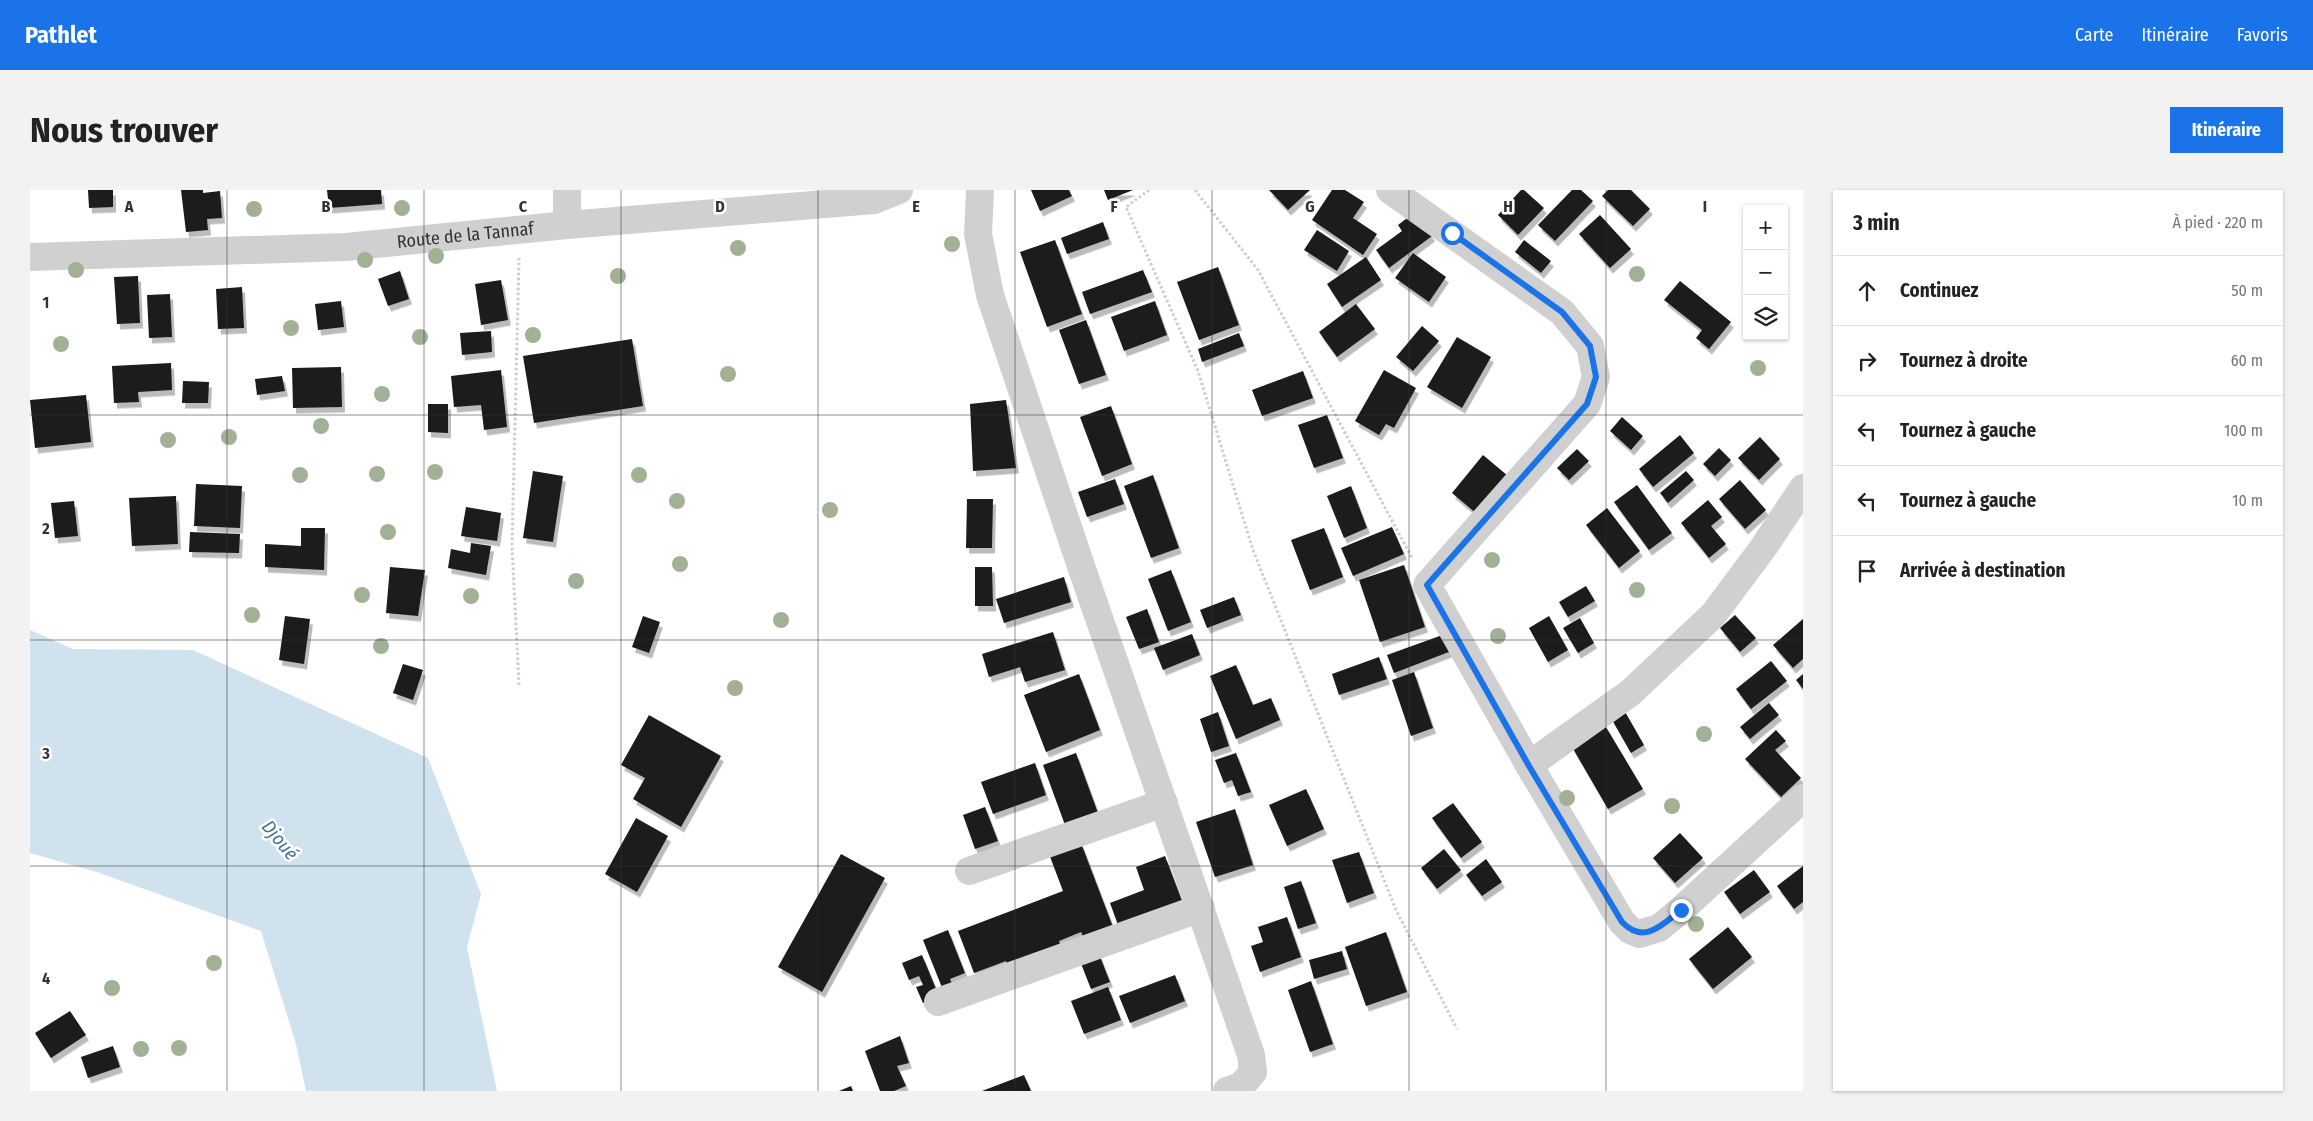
<!DOCTYPE html>
<html lang="fr">
<head>
<meta charset="utf-8">
<style>
  :root { --surface:#fff; --page:#f2f2f2; --text:#222; --muted:#767676; --line:#e0e0e0; --accent:#1a73e8 }
  body { margin:0; font-family:"Fira Sans Condensed",sans-serif; background:var(--page); color:var(--text) }
  .controls { position:absolute; right:15px; top:15px; display:grid; overflow:hidden; border-radius:0px; box-shadow:0 1px 4px #0004 }
  .controls button { width:45px; height:45px; display:grid; place-items:center; padding:0; border:0; border-bottom:1px solid var(--line); background:var(--surface); color:var(--text); font:25px sans-serif }
  .stop { position:absolute; width:15px; height:15px; margin:-11px; border:4px solid #1a73e8; border-radius:50%; background:#fff }
  .stop.end { background:#1a73e8; border-color:#fff; box-shadow:0 1px 5px #0008 }
  .list { margin:0; padding:0; list-style:none }
  h2 { display:flex; justify-content:space-between; align-items:center; height:65px; margin:0; padding:0 20px; font-size:21px }
  h2 small { font-size:16px; font-weight:400; color:var(--muted) }
  .list li { display:grid; grid-template-columns:32px 1fr auto; gap:15px; align-items:center; box-sizing:border-box; height:70px; padding:0 20px; border-top:1px solid var(--line) }
  .list b { display:block; font-size:19px; white-space:nowrap }
  .list em { font-size:16px; font-style:normal; color:var(--muted) }
  .icon { flex:none; width:28px; height:28px; fill:none; stroke:currentColor; stroke-width:2; stroke-linecap:round; stroke-linejoin:round }
  .map { position:relative; flex:none; width:1773px; height:901px; overflow:hidden; border-radius:0px }
  header { display:flex; align-items:center; gap:30px; box-sizing:border-box; height:70px; padding:0 25px; background:var(--accent); color:#fff }
  header strong { font-size:24px }
  nav { display:flex; gap:28px; margin-inline-start:auto; font-size:18px }
  .intro { display:flex; align-items:center; justify-content:space-between; box-sizing:border-box; height:120px; padding:0 30px }
  h1 { margin:0; font-size:35px }
  .button { padding:12px 22px; border-radius:0px; background:var(--accent); color:#fff; font-size:18px; font-weight:700 }
  main { display:flex; gap:30px; padding:0 30px }
  aside { flex:1; background:var(--surface); border-radius:0px; box-shadow:0 1px 4px #0004 }
  .map>svg:first-child { display:block }
  .water { fill:#cfe2ee }
  .building { fill:#1a1a1a; filter:url(#shadow) }
  .lines { fill:none; stroke-linecap:round; stroke-linejoin:round }
  .path { stroke:#cdcdcd; stroke-width:3; stroke-dasharray:2.5 2.5; stroke-linecap:butt }
  .minor { stroke:#d0d0d0; stroke-width:28 }
  .tree { fill:#a2b095 }
  .route { stroke:#1a73e8; stroke-width:6 }
  .grid { fill:none; stroke:#333; stroke-width:1; stroke-opacity:0.55 }
  .labels { text-anchor:middle; dominant-baseline:central; stroke-width:5; stroke-linejoin:round; paint-order:stroke }
  .street-label { font-size:18px; fill:#333; stroke:#fff }
  .water-label { font-size:19px; font-style:italic; fill:#3f7597; stroke:#fff }
  .grid-label { font-size:16px; text-anchor:middle; font-weight:bold; fill:#333; stroke:#fff; stroke-width:5; stroke-linejoin:round; paint-order:stroke }
</style>
</head>
<body>
<header>
<strong>Pathlet</strong>
<nav><a>Carte</a><a>Itinéraire</a><a>Favoris</a></nav>
</header>
<div class="intro"><h1>Nous trouver</h1><a class="button">Itinéraire</a></div>
<main>
<div class="map">
<svg width="1773" height="901" viewBox="0 0 1773 901">
  <defs>
    <filter id="shadow"><feDropShadow dx="3" dy="5.5" stdDeviation="0" flood-color="#0004"/></filter>
  </defs>
  <rect width="100%" height="100%" fill="#fff"/>
  <path class="water" d="M 0,440 L 43,459 L 163,460 L 398,568 L 451,704 L 437,757 L 467,901 L 276,901 L 266,854 L 231,741 L 70,683 L 0,663 Z"/>
  <path class="building" d="M 58,0 L 83,0 L 83,17 L 59,18 Z
    M 151,0 L 173,0 L 173,3 L 190,1 L 192,28 L 177,29 L 178,40 L 156,42 Z
    M 297,0 L 351,0 L 352,14 L 299,18 Z
    M 1001,0 L 1039,0 L 1042,6 L 1010,21 Z
    M 1074,0 L 1103,0 L 1078,10 Z
    M 1239,0 L 1280,0 L 1258,20 Z
    M 1302,0 L 1315,0 L 1334,12 L 1323,28 L 1347,44 L 1333,65 L 1282,30 Z
    M 1491,0 L 1494,0 L 1514,18 L 1488,45 L 1468,25 Z
    M 1542,0 L 1551,0 L 1563,11 L 1525,51 L 1508,35 Z
    M 1578,0 L 1601,0 L 1620,19 L 1603,36 L 1572,6 Z
    M 1385,22 L 1402,46 L 1359,78 L 1346,60 L 1372,41 L 1368,35 Z
    M 1570,25 L 1601,59 L 1580,78 L 1549,44 Z
    M 1073,32 L 1079,49 L 1037,64 L 1031,48 Z
    M 1287,40 L 1319,61 L 1307,81 L 1274,60 Z
    M 1025,50 L 1052,124 L 1017,137 L 990,62 Z
    M 1494,50 L 1521,71 L 1511,83 L 1485,62 Z
    M 1383,63 L 1416,87 L 1399,112 L 1365,88 Z
    M 1336,67 L 1351,90 L 1312,117 L 1297,94 Z
    M 1188,77 L 1209,135 L 1169,150 L 1147,92 Z
    M 1113,80 L 1122,102 L 1060,124 L 1052,102 Z
    M 370,81 L 379,109 L 358,116 L 348,89 Z
    M 108,86 L 110,133 L 87,134 L 84,87 Z
    M 471,90 L 478,130 L 451,135 L 445,94 Z
    M 1650,91 L 1701,132 L 1679,159 L 1666,148 L 1672,140 L 1634,110 Z
    M 212,97 L 214,138 L 188,139 L 186,99 Z
    M 140,104 L 142,147 L 119,148 L 117,105 Z
    M 311,111 L 314,137 L 288,140 L 285,114 Z
    M 1125,111 L 1137,145 L 1094,161 L 1081,127 Z
    M 1326,114 L 1345,139 L 1307,167 L 1289,142 Z
    M 1056,130 L 1076,185 L 1049,194 L 1029,140 Z
    M 1392,136 L 1409,151 L 1383,181 L 1366,167 Z
    M 461,141 L 462,162 L 432,165 L 430,143 Z
    M 1209,143 L 1214,156 L 1172,172 L 1168,159 Z
    M 1427,147 L 1461,167 L 1432,218 L 1397,197 Z
    M 602,149 L 613,216 L 504,233 L 493,166 Z
    M 141,173 L 142,200 L 108,202 L 109,212 L 84,213 L 82,176 Z
    M 311,177 L 312,217 L 263,218 L 262,178 Z
    M 471,180 L 477,237 L 454,240 L 451,215 L 424,217 L 421,186 Z
    M 1354,180 L 1386,198 L 1364,238 L 1356,234 L 1349,245 L 1325,231 Z
    M 1273,181 L 1283,208 L 1232,226 L 1222,200 Z
    M 252,186 L 255,201 L 227,205 L 225,189 Z
    M 153,191 L 179,192 L 178,213 L 152,213 Z
    M 56,205 L 61,252 L 5,258 L 0,210 Z
    M 976,210 L 986,278 L 943,281 L 940,214 Z
    M 398,214 L 418,214 L 418,243 L 398,242 Z
    M 1081,216 L 1102,274 L 1072,286 L 1050,227 Z
    M 1297,225 L 1313,268 L 1284,278 L 1268,235 Z
    M 1592,227 L 1613,246 L 1601,260 L 1580,241 Z
    M 1650,245 L 1664,263 L 1623,297 L 1609,279 Z
    M 1730,247 L 1750,269 L 1729,290 L 1708,268 Z
    M 1689,258 L 1701,270 L 1685,286 L 1673,274 Z
    M 1547,259 L 1559,271 L 1539,290 L 1527,278 Z
    M 1453,265 L 1478,286 L 1447,324 L 1422,303 Z
    M 503,281 L 533,286 L 523,352 L 493,348 Z
    M 1656,281 L 1664,290 L 1638,313 L 1630,303 Z
    M 1123,285 L 1149,358 L 1121,368 L 1094,296 Z
    M 1085,289 L 1094,314 L 1057,327 L 1048,302 Z
    M 1710,290 L 1736,320 L 1715,339 L 1689,309 Z
    M 166,294 L 212,296 L 210,338 L 164,336 Z
    M 1607,295 L 1642,343 L 1619,360 L 1584,312 Z
    M 1321,296 L 1337,338 L 1314,348 L 1297,306 Z
    M 146,306 L 148,354 L 102,356 L 99,308 Z
    M 937,309 L 963,309 L 962,358 L 936,358 Z
    M 1678,310 L 1692,327 L 1681,336 L 1696,354 L 1679,368 L 1651,333 Z
    M 44,311 L 48,346 L 25,348 L 21,313 Z
    M 436,317 L 471,323 L 467,351 L 431,346 Z
    M 1577,318 L 1610,361 L 1589,378 L 1556,335 Z
    M 1362,337 L 1374,364 L 1323,386 L 1311,358 Z
    M 271,338 L 295,338 L 294,380 L 235,377 L 235,354 L 271,356 Z
    M 1294,338 L 1313,387 L 1280,400 L 1261,350 Z
    M 160,342 L 210,344 L 209,363 L 159,362 Z
    M 441,353 L 461,356 L 456,385 L 418,378 L 421,359 L 440,363 Z
    M 1374,375 L 1395,437 L 1350,452 L 1329,390 Z
    M 360,377 L 395,380 L 388,426 L 356,423 Z
    M 945,377 L 962,377 L 963,416 L 945,416 Z
    M 1141,380 L 1161,432 L 1138,441 L 1118,389 Z
    M 1034,387 L 1041,412 L 974,433 L 966,409 Z
    M 1556,396 L 1565,411 L 1538,427 L 1529,412 Z
    M 1204,407 L 1211,425 L 1177,438 L 1170,420 Z
    M 1117,419 L 1129,452 L 1109,459 L 1096,427 Z
    M 1705,425 L 1726,448 L 1710,462 L 1690,438 Z
    M 255,426 L 280,429 L 274,474 L 249,470 Z
    M 613,426 L 630,432 L 619,463 L 602,457 Z
    M 1519,426 L 1538,460 L 1518,472 L 1499,438 Z
    M 1550,428 L 1564,453 L 1548,463 L 1533,438 Z
    M 1773,429 L 1773,469 L 1763,478 L 1743,455 Z
    M 1023,442 L 1035,480 L 995,492 L 990,477 L 959,487 L 952,464 Z
    M 1418,443 L 1424,460 L 1364,483 L 1357,465 Z
    M 1162,444 L 1170,465 L 1133,480 L 1124,458 Z
    M 1349,467 L 1357,489 L 1309,505 L 1302,484 Z
    M 1741,471 L 1757,491 L 1721,519 L 1706,499 Z
    M 373,474 L 393,480 L 383,510 L 363,503 Z
    M 1206,475 L 1223,515 L 1241,508 L 1250,530 L 1206,549 L 1180,486 Z
    M 1384,482 L 1403,538 L 1381,546 L 1362,490 Z
    M 1049,484 L 1070,540 L 1016,562 L 994,505 Z
    M 1773,484 L 1773,499 L 1766,490 Z
    M 1739,513 L 1749,525 L 1720,549 L 1710,537 Z
    M 1594,520 L 1614,555 L 1601,563 L 1581,528 Z
    M 1188,522 L 1199,556 L 1181,562 L 1170,529 Z
    M 619,525 L 691,566 L 651,637 L 603,609 L 615,588 L 591,575 Z
    M 1576,537 L 1613,599 L 1578,619 L 1542,557 Z
    M 1746,540 L 1756,551 L 1745,560 L 1771,588 L 1751,607 L 1715,569 Z
    M 1046,563 L 1068,623 L 1035,635 L 1013,575 Z
    M 1206,563 L 1221,602 L 1208,606 L 1202,590 L 1194,593 L 1185,570 Z
    M 1005,573 L 1016,605 L 963,624 L 951,592 Z
    M 1276,599 L 1294,639 L 1257,656 L 1239,615 Z
    M 1423,613 L 1452,652 L 1431,668 L 1402,628 Z
    M 955,617 L 968,651 L 945,659 L 933,625 Z
    M 1205,619 L 1223,675 L 1185,687 L 1166,632 Z
    M 606,628 L 638,646 L 607,702 L 575,684 Z
    M 1650,643 L 1673,668 L 1645,693 L 1623,668 Z
    M 1051,653 L 1083,737 L 1054,748 L 1051,742 L 1029,751 L 1031,757 L 978,777 L 976,771 L 944,783 L 928,741 L 1033,701 L 1019,664 Z
    M 1414,659 L 1431,680 L 1407,699 L 1391,678 Z
    M 1329,662 L 1344,703 L 1317,713 L 1302,670 Z
    M 811,664 L 855,688 L 792,802 L 748,777 Z
    M 1135,666 L 1152,711 L 1088,735 L 1080,713 L 1114,700 L 1106,677 Z
    M 1456,669 L 1472,692 L 1452,706 L 1436,685 Z
    M 1773,676 L 1773,712 L 1764,719 L 1747,696 Z
    M 1724,680 L 1740,702 L 1710,724 L 1694,702 Z
    M 1271,691 L 1286,733 L 1268,739 L 1254,697 Z
    M 1257,727 L 1271,767 L 1230,782 L 1221,756 L 1233,752 L 1228,737 Z
    M 1698,737 L 1722,767 L 1683,799 L 1659,769 Z
    M 918,740 L 935,783 L 920,789 L 923,796 L 913,800 L 893,750 Z
    M 1356,742 L 1377,802 L 1336,816 L 1315,757 Z
    M 1067,759 L 1080,792 L 1061,799 L 1048,766 Z
    M 1312,761 L 1317,779 L 1284,789 L 1279,770 Z
    M 892,765 L 909,806 L 893,813 L 886,797 L 893,795 L 889,786 L 879,790 L 872,773 Z
    M 1145,785 L 1155,811 L 1100,833 L 1089,806 Z
    M 1281,791 L 1303,854 L 1280,862 L 1258,800 Z
    M 1078,797 L 1091,830 L 1054,844 L 1041,811 Z
    M 40,821 L 56,845 L 21,868 L 5,843 Z
    M 870,846 L 879,873 L 867,876 L 876,896 L 864,901 L 850,901 L 835,861 Z
    M 83,856 L 90,877 L 58,888 L 51,867 Z
    M 994,885 L 1001,901 L 952,901 Z
    M 821,896 L 823,901 L 809,901 Z"/>
  <g class="lines">
    <path class="path" d="M 1119,0 L 1096,17 L 1168,181 L 1223,360 L 1366,720 L 1427,839
      M 1165,0 L 1228,80 L 1382,368
      M 489,495 L 482,356 L 489,68"/>
    <g class="minor">
      <path d="M 537,0 L 537,35"/>
      <path d="M 950,0 L 948,44 L 960,105 L 1052,379 L 1221,865 L 1223,882 L 1211,896 L 1197,901"/>
      <path d="M 1360,0 L 1532,122 L 1560,156 L 1566,187 L 1557,214 L 1397,395 L 1499,575 L 1592,732 L 1600,740 L 1609,744 L 1629,738 L 1651,720 L 1773,608"/>
      <path id="s1" d="M 0,67 L 316,57 L 537,35 L 844,10 L 869,0"/>
      <path d="M 1499,575 L 1600,503 L 1683,425 L 1733,358 L 1773,298"/>
      <path d="M 939,681 L 1134,613"/>
      <path d="M 908,812 L 1171,718"/>
    </g>
  </g>
  <g class="tree">
    <circle cx="372" cy="18" r="8"/>
    <circle cx="224" cy="19" r="8"/>
    <circle cx="922" cy="54" r="8"/>
    <circle cx="708" cy="58" r="8"/>
    <circle cx="406" cy="66" r="8"/>
    <circle cx="335" cy="70" r="8"/>
    <circle cx="46" cy="80" r="8"/>
    <circle cx="1607" cy="84" r="8"/>
    <circle cx="588" cy="86" r="8"/>
    <circle cx="261" cy="138" r="8"/>
    <circle cx="503" cy="145" r="8"/>
    <circle cx="390" cy="147" r="8"/>
    <circle cx="31" cy="154" r="8"/>
    <circle cx="1728" cy="178" r="8"/>
    <circle cx="698" cy="184" r="8"/>
    <circle cx="352" cy="204" r="8"/>
    <circle cx="291" cy="236" r="8"/>
    <circle cx="199" cy="247" r="8"/>
    <circle cx="138" cy="250" r="8"/>
    <circle cx="405" cy="282" r="8"/>
    <circle cx="347" cy="284" r="8"/>
    <circle cx="270" cy="285" r="8"/>
    <circle cx="609" cy="285" r="8"/>
    <circle cx="647" cy="311" r="8"/>
    <circle cx="800" cy="320" r="8"/>
    <circle cx="358" cy="342" r="8"/>
    <circle cx="1462" cy="370" r="8"/>
    <circle cx="650" cy="374" r="8"/>
    <circle cx="546" cy="391" r="8"/>
    <circle cx="1607" cy="400" r="8"/>
    <circle cx="332" cy="405" r="8"/>
    <circle cx="441" cy="406" r="8"/>
    <circle cx="222" cy="425" r="8"/>
    <circle cx="751" cy="430" r="8"/>
    <circle cx="1468" cy="446" r="8"/>
    <circle cx="351" cy="456" r="8"/>
    <circle cx="705" cy="498" r="8"/>
    <circle cx="1674" cy="544" r="8"/>
    <circle cx="1537" cy="608" r="8"/>
    <circle cx="1642" cy="616" r="8"/>
    <circle cx="1666" cy="734" r="8"/>
    <circle cx="184" cy="773" r="8"/>
    <circle cx="82" cy="798" r="8"/>
    <circle cx="149" cy="858" r="8"/>
    <circle cx="111" cy="859" r="8"/>
  </g>
  <g class="lines">
    <path class="route" d="M 1422,43 L 1532,122 L 1560,156 L 1566,187 L 1557,214 L 1397,395 L 1499,576 L 1592,732 C 1614,755 1632,735 1651,720"/>
  </g>
  <path class="grid" d="M 197,0 L 197,901M 394,0 L 394,901M 591,0 L 591,901M 788,0 L 788,901M 985,0 L 985,901M 1182,0 L 1182,901M 1379,0 L 1379,901M 1576,0 L 1576,901M 0,225 L 1773,225M 0,450 L 1773,450M 0,676 L 1773,676"/>
  <g class="labels">
    <g class="street-label">
      <text stroke="none"><textPath href="#s1" startOffset="436">Route de la Tannaf</textPath></text>
    </g>
    <g class="water-label">
      <text transform="translate(250 650) rotate(50)">Djoué</text>
    </g>
  </g>
  <g class="grid-label">
    <text x="99" y="22">A</text>
    <text x="296" y="22">B</text>
    <text x="493" y="22">C</text>
    <text x="690" y="22">D</text>
    <text x="886" y="22">E</text>
    <text x="1084" y="22">F</text>
    <text x="1280" y="22">G</text>
    <text x="1478" y="22">H</text>
    <text x="1675" y="22">I</text>
    <text x="16" y="118">1</text>
    <text x="16" y="344">2</text>
    <text x="16" y="569">3</text>
    <text x="16" y="794">4</text>
  </g>
</svg>
<div class="controls">
<button>+</button>
<button>−</button>
<button><svg class="icon" aria-label="layers" viewBox="0 0 24 24"><path d="M12 4l9 5-9 5-9-5zM3 14l9 5 9-5"/></svg></button>
</div>
<div class="stop" style="left:1422px;top:43px"></div>
<div class="stop end" style="left:1651px;top:720px"></div>
</div>
<aside>
<h2>3 min<small>À pied · 220 m</small></h2>
<ul class="list">
<li><svg class="icon" aria-label="ahead" viewBox="0 0 24 24"><path d="M12 20V5M6 11l6-6 6 6"/></svg><div><b>Continuez</b></div><em>50 m</em></li>
<li><svg class="icon" aria-label="right" viewBox="0 0 24 24"><path d="M7 20v-9h11M14 6l5 5-5 5"/></svg><div><b>Tournez à droite</b></div><em>60 m</em></li>
<li><svg class="icon" aria-label="left" viewBox="0 0 24 24"><path d="M17 20v-9H6M10 6l-5 5 5 5"/></svg><div><b>Tournez à gauche</b></div><em>100 m</em></li>
<li><svg class="icon" aria-label="left" viewBox="0 0 24 24"><path d="M17 20v-9H6M10 6l-5 5 5 5"/></svg><div><b>Tournez à gauche</b></div><em>10 m</em></li>
<li><svg class="icon" aria-label="arrive" viewBox="0 0 24 24"><path d="M6 21V4h12l-3 4 3 4H6"/></svg><div><b>Arrivée à destination</b></div></li>
</ul>
</aside>
</main>
</body>
</html>
